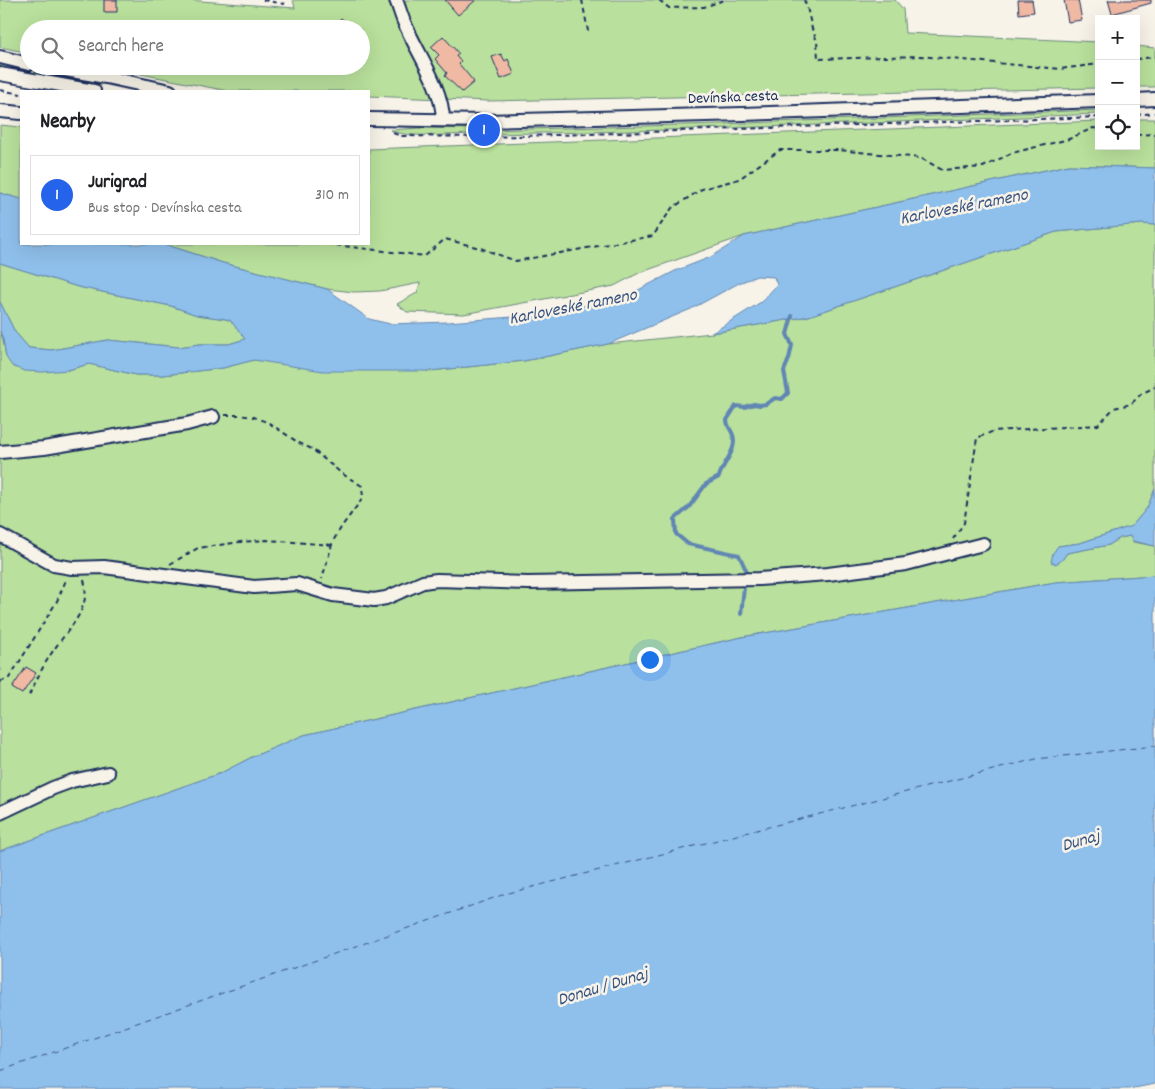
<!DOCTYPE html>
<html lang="en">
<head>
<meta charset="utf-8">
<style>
  :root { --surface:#fff; --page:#f2f2f2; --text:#202124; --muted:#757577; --line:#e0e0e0; --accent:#2563eb }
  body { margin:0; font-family:Dekko,sans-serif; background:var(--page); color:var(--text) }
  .controls { position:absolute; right:15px; top:15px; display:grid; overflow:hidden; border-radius:0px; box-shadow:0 5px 20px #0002 }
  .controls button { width:45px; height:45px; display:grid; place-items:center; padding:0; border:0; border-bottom:1px solid var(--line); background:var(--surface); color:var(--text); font:25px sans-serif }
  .you { position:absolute; left:649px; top:659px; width:18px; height:18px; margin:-12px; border:4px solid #fff; border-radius:50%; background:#1a73e8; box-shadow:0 0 0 8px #1a73e833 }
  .badge { display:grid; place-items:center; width:32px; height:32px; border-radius:50%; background:var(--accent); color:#fff; font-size:16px; font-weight:700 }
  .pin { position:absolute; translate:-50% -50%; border:2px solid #fff; box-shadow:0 1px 5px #0006 }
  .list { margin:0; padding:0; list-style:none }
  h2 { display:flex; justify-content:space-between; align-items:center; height:65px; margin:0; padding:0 20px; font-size:21px }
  h2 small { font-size:16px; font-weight:400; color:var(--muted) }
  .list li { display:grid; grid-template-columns:32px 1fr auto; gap:15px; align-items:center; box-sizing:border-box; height:80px; margin:0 10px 10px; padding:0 10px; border:1px solid var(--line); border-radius:0px }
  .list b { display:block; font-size:19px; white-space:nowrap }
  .list p { margin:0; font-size:16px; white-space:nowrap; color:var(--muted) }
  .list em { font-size:16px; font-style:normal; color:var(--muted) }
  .icon { flex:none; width:28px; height:28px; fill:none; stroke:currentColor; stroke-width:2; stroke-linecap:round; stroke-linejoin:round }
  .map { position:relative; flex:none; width:1155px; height:1089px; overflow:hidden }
  .search { position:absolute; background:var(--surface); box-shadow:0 5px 20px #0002; left:20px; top:20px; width:350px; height:55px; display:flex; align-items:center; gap:12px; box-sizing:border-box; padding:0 18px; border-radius:28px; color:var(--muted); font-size:19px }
  .panel { position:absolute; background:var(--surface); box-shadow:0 5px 20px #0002; left:20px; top:90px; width:350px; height:155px; border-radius:0px }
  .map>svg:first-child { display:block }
  .green { fill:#b9e09c; stroke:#6a887d }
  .water { fill:#8fc0eb; stroke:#6186b3 }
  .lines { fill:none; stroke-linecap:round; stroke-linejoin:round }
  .stream { stroke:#6186b3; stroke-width:4 }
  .ferry { stroke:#385381; stroke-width:1; stroke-dasharray:6 5; stroke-linecap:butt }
  .building { fill:#f0b9a4; stroke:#1b2f5e }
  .minor-casing { stroke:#1b2f5e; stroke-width:16 }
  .path { stroke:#1b2f5e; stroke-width:2; stroke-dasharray:5 4; stroke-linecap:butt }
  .minor { stroke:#f7f3e8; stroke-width:12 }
  .labels { text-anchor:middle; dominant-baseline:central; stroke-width:5; stroke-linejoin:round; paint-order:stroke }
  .street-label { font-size:16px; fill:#1b2f5e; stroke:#f7f3e8 }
  .water-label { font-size:18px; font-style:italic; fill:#385381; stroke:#f7f3e8 }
</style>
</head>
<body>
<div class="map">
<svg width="1155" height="1089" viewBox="0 0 1155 1089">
  <rect width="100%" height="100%" fill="#f7f3e8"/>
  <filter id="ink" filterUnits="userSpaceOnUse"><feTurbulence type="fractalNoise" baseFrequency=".02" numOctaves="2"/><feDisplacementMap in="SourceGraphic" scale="10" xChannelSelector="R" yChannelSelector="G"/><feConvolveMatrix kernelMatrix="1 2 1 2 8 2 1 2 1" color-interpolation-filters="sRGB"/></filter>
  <g filter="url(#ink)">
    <path class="green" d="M 0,0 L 187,0 L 295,8 L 293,0 L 895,0 L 903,9 L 905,33 L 1099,42 L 1099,88 L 488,101 L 369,96 L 369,91 L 228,91 L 100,66 L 361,66 L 361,29 L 29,29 L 29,53 L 0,47 Z
      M 1136,46 L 1155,48 L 1155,87 L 1136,87 Z
      M 0,64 L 99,84 L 101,85 L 56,79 L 0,67 Z
      M 1099,110 L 1099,114 C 895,122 692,131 488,134 L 488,130 L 720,124 Z
      M 1136,119 L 1155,119 L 1155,168 L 1069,165 L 744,236 L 639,273 L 614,286 L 464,314 L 407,312 L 397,304 L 417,293 L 420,283 L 380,291 L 354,292 L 327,289 L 223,263 L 164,244 L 369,244 L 369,149 L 1099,121 L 1099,146 L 1136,146 Z
      M 0,125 L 21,127 L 21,199 L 0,193 Z
      M 419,128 L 478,129 L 478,134 C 456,134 408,139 390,130 Z
      M 1142,224 L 1155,225 L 1155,489 L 1147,508 L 1132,526 L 1080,543 L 1058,546 L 1062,560 L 1067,553 L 1109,545 L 1120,538 L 1130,536 L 1133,542 L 1155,546 L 1155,575 L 1056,582 L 742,637 L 304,735 L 252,757 L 221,773 L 0,851 L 0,331 L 3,339 L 6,357 L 68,370 L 89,364 L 136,375 L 163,375 L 223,368 L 254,360 L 430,371 L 524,361 L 608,344 L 712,333 L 809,316 L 1056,232 Z
      M 0,263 L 78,287 L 171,306 L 197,315 L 226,319 L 231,321 L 245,339 L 229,344 L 200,344 L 179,347 L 108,340 L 52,350 L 29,348 L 15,332 L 0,302 Z"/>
    <path class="water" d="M 1069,165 L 1155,168 L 1155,225 L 1142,224 L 1056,232 L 809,316 L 712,333 L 761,302 L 777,285 L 774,277 L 757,276 L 739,283 L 691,309 L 608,344 L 524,361 L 430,371 L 323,371 L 254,360 L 223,368 L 163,375 L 136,375 L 89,364 L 68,370 L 43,372 L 24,371 L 12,366 L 6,357 L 3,339 L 0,331 L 0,302 L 15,332 L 29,348 L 52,350 L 108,340 L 179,347 L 200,344 L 229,344 L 245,339 L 231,321 L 226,319 L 197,315 L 171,306 L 78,287 L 0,263 L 0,193 L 21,199 L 21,244 L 164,244 L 223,263 L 327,289 L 369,319 L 390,324 L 448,322 L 513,317 L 619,300 L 675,271 L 711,257 L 744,236 Z
      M 1155,489 L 1155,546 L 1133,541 L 1130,536 L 1120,538 L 1109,545 L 1067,553 L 1062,560 L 1056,564 L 1051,562 L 1053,553 L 1058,546 L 1080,543 L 1132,526 L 1147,508 Z
      M 1155,575 L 1155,1084 L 1129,1089 L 0,1089 L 0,851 L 221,773 L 252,757 L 304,735 L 742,637 L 1056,582 Z"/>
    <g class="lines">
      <path class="stream" d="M 741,614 L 746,570 L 739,555 L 688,544 L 676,534 L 675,519 L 689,507 L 706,484 L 719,477 C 722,463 738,451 733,435 C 731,429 727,426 727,420 L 736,406 L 744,407 L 754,404 L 760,405 L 766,404 L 775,398 L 782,399 L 788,393 L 784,371 L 789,359 L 792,345 L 787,334 L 792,316"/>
      <path class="ferry" d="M 0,1071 L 505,894 L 1036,759 L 1155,746"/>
    </g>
    <path class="building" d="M 104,0 L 117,0 L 117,12 L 104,12 Z
      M 445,0 L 476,0 L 458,15 Z
      M 1018,0 L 1032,0 L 1034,12 L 1019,14 Z
      M 1064,0 L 1078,0 L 1082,20 L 1068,22 Z
      M 1108,0 L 1151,0 L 1151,3 L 1112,14 Z
      M 341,18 L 355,29 L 332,29 Z
      M 443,36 L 459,54 L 456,56 L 461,62 L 459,64 L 474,82 L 462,92 L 445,76 L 447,73 L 435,59 L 439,55 L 431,47 Z
      M 501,54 L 505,61 L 508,59 L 514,74 L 501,79 L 492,57 Z
      M 26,667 L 36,673 L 22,694 L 12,688 Z"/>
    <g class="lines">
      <defs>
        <path id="minor" d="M 396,0 C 399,7 401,15 404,22 C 416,51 443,88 443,120
          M 0,57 L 29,64
          M 43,66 L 106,77 L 170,91
          M 0,74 L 94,91
          M 1136,100 L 1155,99
          M 0,111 L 21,113
          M 369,119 L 484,121 L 743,114 L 1099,101
          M 0,452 L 44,448 L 187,424 L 213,417
          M 0,535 L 54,565 L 72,568 L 104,567 L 254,587 L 297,584 L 333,595 L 374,600 L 386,598 L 423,582 L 437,580 L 528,583 L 759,579 L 828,574 L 906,564 L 983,544
          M 0,813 L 53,788 L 72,781 L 108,773"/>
      </defs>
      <use href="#minor" class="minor-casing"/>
      <path class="path" d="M 263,0 L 284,4 L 285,0
        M 582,0 L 588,31
        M 659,0 L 669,8 L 704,7 L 724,0
        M 804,0 L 807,7 L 812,29 L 817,41 L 818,59 L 920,56 L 1060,69 L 1099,64
        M 1136,59 L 1155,57
        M 0,90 L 21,94
        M 1136,115 L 1155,113
        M 393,133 L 401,136 L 484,137 L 558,135 L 1099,117
        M 1136,135 L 1155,134
        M 327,244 L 425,256 L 445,239 L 480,248 L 516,261 L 653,236 L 672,208 L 702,189 L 739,179 L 780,150 L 838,150 L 921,158 L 942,170 L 983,167 L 1012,153 L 1069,139 L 1093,128 L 1099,129
        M 225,415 L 238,415 L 254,417 L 269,423 L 299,443 L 312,449 L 341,473 L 362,486 L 363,498 L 342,526 L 333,541 L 322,579
        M 953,539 L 964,523 L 977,438 L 994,431 L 1098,425 L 1114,408 L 1131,404 L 1141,394 L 1155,387
        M 170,564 L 198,548 L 240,542 L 267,540 L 332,545
        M 0,682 L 9,678 L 20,661 L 57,601 L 66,580
        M 29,695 C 36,682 42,667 51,654 C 66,630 92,611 84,580"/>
      <use href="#minor" class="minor"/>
    </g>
  </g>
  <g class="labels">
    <g class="street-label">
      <text transform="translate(733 98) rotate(-2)">Devínska cesta</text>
    </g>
    <g class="water-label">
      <text transform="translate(964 208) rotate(-11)">Karloveské rameno</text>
      <text transform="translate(573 308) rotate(-11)">Karloveské rameno</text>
      <text transform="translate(1081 842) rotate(-16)">Dunaj</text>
      <text transform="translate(603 988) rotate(-17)">Donau / Dunaj</text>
    </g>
  </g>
</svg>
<div class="controls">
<button>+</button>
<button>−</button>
<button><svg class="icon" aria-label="locate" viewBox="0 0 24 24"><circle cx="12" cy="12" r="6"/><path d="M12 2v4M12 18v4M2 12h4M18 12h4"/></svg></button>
</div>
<div class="you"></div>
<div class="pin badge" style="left:484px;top:130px">1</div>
<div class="search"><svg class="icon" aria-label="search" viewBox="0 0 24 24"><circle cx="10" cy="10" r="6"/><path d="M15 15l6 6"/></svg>Search here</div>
<section class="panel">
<h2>Nearby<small></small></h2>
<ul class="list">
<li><span class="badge">1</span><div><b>Jurigrad</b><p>Bus stop · Devínska cesta</p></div><em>310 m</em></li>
</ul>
</section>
</div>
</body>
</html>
